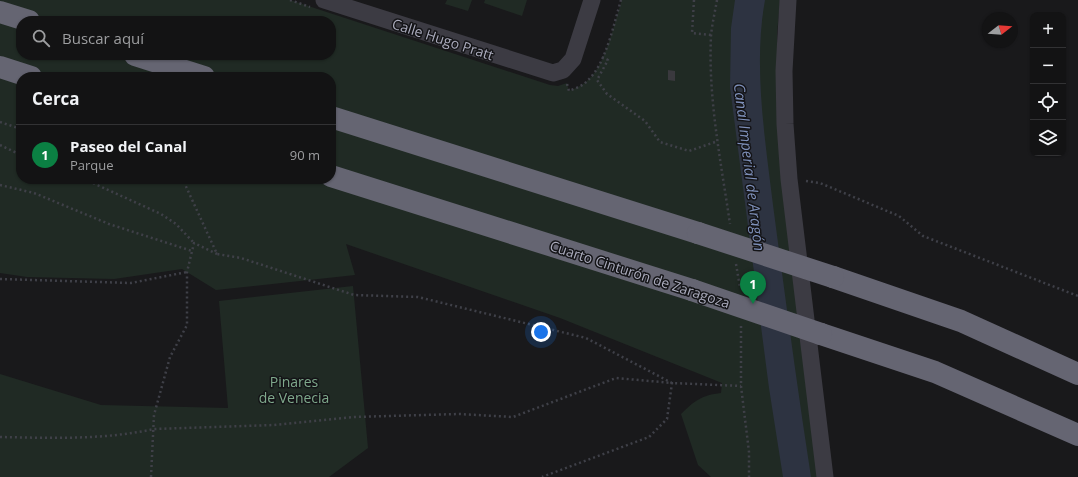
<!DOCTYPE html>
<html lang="es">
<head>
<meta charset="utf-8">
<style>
  :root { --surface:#131314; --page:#1c1c1d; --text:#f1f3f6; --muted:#9d9ea0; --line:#323234; --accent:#0b8043 }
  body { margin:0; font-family:"Open Sans",sans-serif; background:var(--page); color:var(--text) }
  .controls { position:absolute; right:12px; top:12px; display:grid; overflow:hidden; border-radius:8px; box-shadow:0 1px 3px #0004 }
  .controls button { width:36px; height:36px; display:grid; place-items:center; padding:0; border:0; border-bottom:1px solid var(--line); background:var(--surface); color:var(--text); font:20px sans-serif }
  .compass { position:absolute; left:982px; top:12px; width:36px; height:36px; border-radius:50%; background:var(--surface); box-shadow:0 1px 3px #0004; rotate:73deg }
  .you { position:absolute; left:541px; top:332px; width:14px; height:14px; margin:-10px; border:3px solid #fff; border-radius:50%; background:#1a73e8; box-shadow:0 0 0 6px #1a73e833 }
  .badge { display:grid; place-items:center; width:26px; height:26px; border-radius:50%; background:var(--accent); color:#fff; font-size:13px; font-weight:700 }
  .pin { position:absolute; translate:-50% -33px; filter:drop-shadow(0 1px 2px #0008) }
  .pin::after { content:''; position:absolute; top:21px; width:14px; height:12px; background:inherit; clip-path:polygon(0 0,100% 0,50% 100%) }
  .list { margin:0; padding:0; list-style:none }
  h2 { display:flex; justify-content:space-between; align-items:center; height:52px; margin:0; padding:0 16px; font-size:17px }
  h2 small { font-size:13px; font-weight:400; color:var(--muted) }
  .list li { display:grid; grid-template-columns:26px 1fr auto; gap:12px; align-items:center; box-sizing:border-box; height:60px; padding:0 16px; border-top:1px solid var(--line) }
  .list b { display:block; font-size:15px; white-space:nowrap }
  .list p { margin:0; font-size:13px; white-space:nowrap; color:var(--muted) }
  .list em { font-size:13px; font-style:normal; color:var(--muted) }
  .icon { flex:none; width:22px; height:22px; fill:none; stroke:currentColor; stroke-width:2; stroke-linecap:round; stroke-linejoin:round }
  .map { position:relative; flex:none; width:1078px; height:477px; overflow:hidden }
  .search { position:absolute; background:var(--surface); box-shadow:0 1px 3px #0004; left:16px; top:16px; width:320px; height:44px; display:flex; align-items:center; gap:10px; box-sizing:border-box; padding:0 14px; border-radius:16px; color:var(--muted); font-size:15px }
  .panel { position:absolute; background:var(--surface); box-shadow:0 1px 3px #0004; left:16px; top:72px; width:320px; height:112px; border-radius:16px }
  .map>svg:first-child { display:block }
  .green { fill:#202a24; fill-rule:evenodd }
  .water { fill:#2d3341 }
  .building { fill:#3a393e }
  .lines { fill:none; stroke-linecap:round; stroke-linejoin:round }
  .path { stroke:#3f4048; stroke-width:2.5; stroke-dasharray:2 3; stroke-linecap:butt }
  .minor { stroke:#3c3b43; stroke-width:17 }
  .motorway { stroke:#656572; stroke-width:22 }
  .motorway-bridge { stroke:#656572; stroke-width:22 }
  .labels { text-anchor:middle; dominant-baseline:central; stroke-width:3; stroke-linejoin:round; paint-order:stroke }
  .street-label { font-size:14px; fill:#aaabbc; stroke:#141417 }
  .park-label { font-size:14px; fill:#7fa98c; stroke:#141417 }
  .water-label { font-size:15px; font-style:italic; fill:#7e90ba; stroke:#141417 }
</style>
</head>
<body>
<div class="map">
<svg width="1078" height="477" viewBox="0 0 1078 477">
  <rect width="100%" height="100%" fill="#19191b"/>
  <path class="green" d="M 0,0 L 290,0 L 550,85 L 558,86 L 567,83 L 569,91 C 576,88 583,85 588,80 C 606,64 614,23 622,0 L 780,0 L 777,34 L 778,82 L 820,477 L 711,477 L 698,465 L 681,414 C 694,401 702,395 721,393 L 722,383 L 560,318 L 346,244 L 355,275 L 216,290 L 182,269 L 114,279 L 27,277 L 0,273 ZM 21,21 L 331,21 L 331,55 L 21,55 ZM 21,77 L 331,77 L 331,179 L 21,179 Z
    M 447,0 L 472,0 L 468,11 L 445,4 Z
    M 485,0 L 527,0 L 522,16 L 484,3 Z
    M 353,286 L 368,448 L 329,477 L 0,477 L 0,374 L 101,405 L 228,408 L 219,301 Z"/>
  <path class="water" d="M 735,0 L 765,0 C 753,65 765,139 773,205 C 785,296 797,386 811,477 L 783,477 L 769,388 L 730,87 L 731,28 Z"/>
  <path class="building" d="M 668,70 L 675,71 L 675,81 L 668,80 Z"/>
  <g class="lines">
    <path class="path" d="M 290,0 L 310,7
      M 694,0 L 692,33 L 711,35
      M 717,0 C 715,12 712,24 711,36 C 708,99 721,162 730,224
      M 602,57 L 608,60 L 597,80 L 607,94 L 645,121 L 660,142 L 689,151 L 718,141
      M 567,84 L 569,91 C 576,88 583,86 588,80 C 606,64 614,23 621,0
      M 0,122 L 21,129
      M 0,145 L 21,155
      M 84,179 L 161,214 L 176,224 L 194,243
      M 180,179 L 183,180 L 217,254 L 241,258 L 354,295 L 418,297 L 586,338 L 672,383 L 741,386
      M 806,181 L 820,183 L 899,216 L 923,236 L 1078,296
      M 0,185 L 34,193 L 109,224 L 192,251
      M 736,264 L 740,287
      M 0,279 L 131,283 L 187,272
      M 741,326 L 741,386 L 749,452 L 749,477
      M 0,437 C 51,438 104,440 154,429 L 274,425 L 354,417 L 459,414 L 513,417 L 616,378 L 672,383 L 667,419 L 649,437 L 542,477
      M 151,477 L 154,415 L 170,357 L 187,325 L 187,272 L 194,243 L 217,254"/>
    <path class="minor" d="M 324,0 L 553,73 L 563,70 L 573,59 L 592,0
      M 788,0 L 784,71 L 785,124 L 789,179 L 825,477"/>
    <path class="motorway" d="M 0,12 L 29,21
      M 135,55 L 204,77
      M 0,67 L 31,77
      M 331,117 L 698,233
      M 331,176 L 692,290
      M 833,277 L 961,321 L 1078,374
      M 821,334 L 935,372 L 1078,435"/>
    <path class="motorway-bridge" d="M 698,233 L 833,277
      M 692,290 L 821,334"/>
  </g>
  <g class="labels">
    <g class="street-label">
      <text transform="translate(443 39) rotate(18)">Calle Hugo Pratt</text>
      <text transform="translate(640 274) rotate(18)">Cuarto Cinturón de Zaragoza</text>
    </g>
    <g class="park-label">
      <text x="294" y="381">Pinares<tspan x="294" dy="16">de Venecia</tspan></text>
    </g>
    <g class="water-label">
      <text transform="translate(750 167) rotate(83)">Canal Imperial de Aragón</text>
    </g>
  </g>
</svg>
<div class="controls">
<button>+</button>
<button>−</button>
<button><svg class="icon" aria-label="locate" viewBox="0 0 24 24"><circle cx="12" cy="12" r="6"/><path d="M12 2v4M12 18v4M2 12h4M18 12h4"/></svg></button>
<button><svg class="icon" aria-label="layers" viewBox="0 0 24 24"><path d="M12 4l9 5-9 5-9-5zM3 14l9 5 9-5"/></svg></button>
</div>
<svg class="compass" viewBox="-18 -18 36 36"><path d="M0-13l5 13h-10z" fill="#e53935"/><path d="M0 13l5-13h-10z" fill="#9d9ea0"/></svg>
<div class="you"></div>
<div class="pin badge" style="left:753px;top:304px">1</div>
<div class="search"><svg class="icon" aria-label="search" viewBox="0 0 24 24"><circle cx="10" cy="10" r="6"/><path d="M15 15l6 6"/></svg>Buscar aquí</div>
<section class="panel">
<h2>Cerca<small></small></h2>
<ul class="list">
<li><span class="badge">1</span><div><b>Paseo del Canal</b><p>Parque</p></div><em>90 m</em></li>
</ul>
</section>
</div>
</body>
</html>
